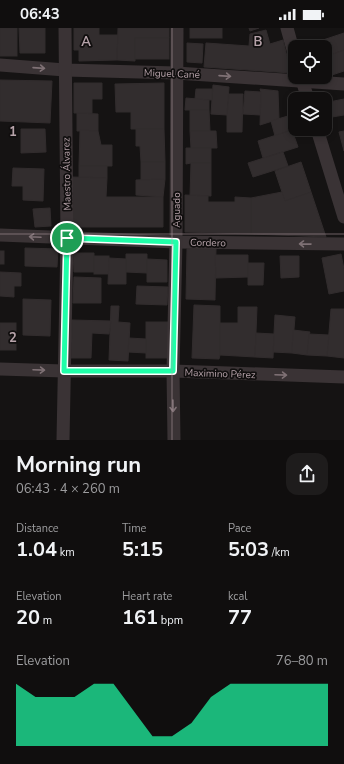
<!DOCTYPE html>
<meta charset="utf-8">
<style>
body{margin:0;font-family:"Nunito Sans",sans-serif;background:#1e1c1c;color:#f1f3f6;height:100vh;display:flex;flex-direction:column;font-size:15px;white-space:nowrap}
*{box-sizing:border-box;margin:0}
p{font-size:13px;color:#9c9c9e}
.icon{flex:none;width:22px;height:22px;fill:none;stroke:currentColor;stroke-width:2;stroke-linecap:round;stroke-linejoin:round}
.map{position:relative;height:412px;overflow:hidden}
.drawer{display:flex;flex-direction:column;background:#100e0e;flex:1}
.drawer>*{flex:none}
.buttons{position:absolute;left:288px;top:12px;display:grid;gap:8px}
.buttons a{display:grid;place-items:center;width:44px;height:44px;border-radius:8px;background:#100e0e;box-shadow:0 2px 6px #0003,0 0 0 1px #302e2e;font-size:20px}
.pin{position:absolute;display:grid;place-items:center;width:34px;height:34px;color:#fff;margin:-17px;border:2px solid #fff;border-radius:50%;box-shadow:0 1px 4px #0007}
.round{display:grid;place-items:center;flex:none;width:42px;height:42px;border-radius:12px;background:#1e1c1c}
.summary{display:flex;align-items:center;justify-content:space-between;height:68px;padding:0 16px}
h1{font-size:22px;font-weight:700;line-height:30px}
.stats{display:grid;grid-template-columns:repeat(3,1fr);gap:6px;height:68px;padding:4px 16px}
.stats div{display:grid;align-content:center}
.stats b{font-size:20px;font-weight:700}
.stats small{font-size:11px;font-weight:400}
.stats p{font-size:11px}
.chart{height:112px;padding:8px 16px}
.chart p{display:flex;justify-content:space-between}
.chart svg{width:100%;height:72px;margin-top:4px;fill:#20ffa9;opacity:.7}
.status{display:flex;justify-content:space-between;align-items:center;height:28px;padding:0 20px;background:#100e0e;direction:ltr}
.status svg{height:11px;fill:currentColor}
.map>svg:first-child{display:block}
.building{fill:#322d2e;stroke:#312c2d}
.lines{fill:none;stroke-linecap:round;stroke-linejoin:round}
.street{stroke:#3a3335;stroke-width:13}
.oneway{stroke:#7f7175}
.route-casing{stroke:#fff;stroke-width:8}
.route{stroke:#20ffa9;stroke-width:5}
.grid{fill:none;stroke:#b7a3aa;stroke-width:1;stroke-opacity:0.55}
.labels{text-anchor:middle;stroke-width:3.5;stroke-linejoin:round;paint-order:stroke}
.street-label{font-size:10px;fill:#b7a3aa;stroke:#100e0e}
.grid-label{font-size:13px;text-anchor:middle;font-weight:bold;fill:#b7a3aa;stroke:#100e0e;stroke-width:3.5;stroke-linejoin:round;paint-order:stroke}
</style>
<div class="status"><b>06:43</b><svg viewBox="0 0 49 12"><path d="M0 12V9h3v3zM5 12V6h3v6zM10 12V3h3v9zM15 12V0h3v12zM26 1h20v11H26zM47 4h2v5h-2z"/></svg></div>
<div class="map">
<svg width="344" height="412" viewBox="0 0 344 412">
<rect width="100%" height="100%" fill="#151313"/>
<g class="building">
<rect x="0" y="0" width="17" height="28"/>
<polygon points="19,0 45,0 45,25 20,25"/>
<polygon points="74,0 99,0 99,7 118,7 117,32 79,33 79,22 74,22"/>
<polygon points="118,0 169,0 169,10 135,10 135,33 117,32"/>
<rect x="190" y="0" width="32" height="10"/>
<polygon points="249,0 259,0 250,3"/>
<polygon points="266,2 270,16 283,12 291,45 204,39 206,15 249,18 250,6"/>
<polygon points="344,5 344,22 325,29 325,19 316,19 314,15"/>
<rect x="135" y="10" width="34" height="21"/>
<polygon points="187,15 203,16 202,35 187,34"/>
<polygon points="344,22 344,43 329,48 325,35 325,29"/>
<polygon points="0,52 52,53 50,95 0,93"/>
<polygon points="74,55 102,55 102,71 92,71 92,85 74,85"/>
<polygon points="164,55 164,101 131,101 131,84 116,84 115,56"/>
<polygon points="213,57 229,59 227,87 211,86"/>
<polygon points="196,61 212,61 212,72 195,71"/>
<polygon points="260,61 278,63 279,91 260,97 261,64"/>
<polygon points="245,63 261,64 260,87 243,86"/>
<polygon points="229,66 243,66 242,104 227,104 227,87"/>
<polygon points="186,70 209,72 209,82 185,82"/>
<polygon points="344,71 344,87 332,89 329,74"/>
<polygon points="190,82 209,82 210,103 190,103"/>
<polygon points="77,85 98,86 98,103 77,103"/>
<polygon points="288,88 292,102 275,108 271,93"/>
<polygon points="21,101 45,101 46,124 21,125"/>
<polygon points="136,101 164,101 165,134 141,134 140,118 136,118"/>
<polygon points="80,102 98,103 101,117 112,117 112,138 79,138"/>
<polygon points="292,102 298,119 263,130 258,113"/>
<polygon points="190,103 216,103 217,120 191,120"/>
<polygon points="344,103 344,123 339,104"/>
<polygon points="186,120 211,120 211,135 191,135 186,136"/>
<polygon points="283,124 288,138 253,149 248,135"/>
<polygon points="141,134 165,134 165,151 141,152"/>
<polygon points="301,134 311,164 285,173 275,143"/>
<polygon points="191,135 211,135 211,168 190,167"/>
<polygon points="79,138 107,138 107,150 79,149"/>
<polygon points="13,140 44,141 43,173 23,172 23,158 12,158"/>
<polygon points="72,149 107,150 106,169 163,169 163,199 77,199 73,194"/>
<polygon points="165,151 163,169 136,167 136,152"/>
<polygon points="282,164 285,173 311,164 326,209 251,206 251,170"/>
<polygon points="185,167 208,168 208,174 235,174 235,169 251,170 251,206 185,204"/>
<polygon points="50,180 51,198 35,199 33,181"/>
<polygon points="25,220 58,221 57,239 25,238"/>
<polygon points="187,221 216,221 215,272 186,271"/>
<rect x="0" y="223" width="4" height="13"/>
<polygon points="73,225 94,225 94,244 74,244"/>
<polygon points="126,226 147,226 147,245 126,244"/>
<polygon points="341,226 344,241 344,263 329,266 322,230"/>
<polygon points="215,227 248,227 248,249 216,250"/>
<rect x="94" y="228" width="15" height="18"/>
<polygon points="280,228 299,228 299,249 281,250"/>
<polygon points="109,230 126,231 126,256 108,256"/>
<polygon points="147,231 167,232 167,254 147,254"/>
<polygon points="248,235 264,235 263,257 248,257"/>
<polygon points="0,244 21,245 21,258 14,258 14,269 0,268"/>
<polygon points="74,249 101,250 101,275 73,275"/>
<polygon points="137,258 168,259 167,277 136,276"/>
<polygon points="23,271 51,272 50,308 23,307"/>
<polygon points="194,277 220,278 220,327 219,331 192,330"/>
<polygon points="111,278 119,278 118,294 130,295 128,333 109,332"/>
<polygon points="238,279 257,279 255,329 220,327 220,295 238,295"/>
<polygon points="331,281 344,281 344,330 327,328"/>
<polygon points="275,287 295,289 292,325 273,324"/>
<polygon points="72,292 111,293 109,306 92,305 91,330 71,330"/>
<rect x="146" y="294" width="24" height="36"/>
<rect x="0" y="295" width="16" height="27"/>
<polygon points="293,302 310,304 309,306 307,327 292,325"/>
<polygon points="256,305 274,306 273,330 255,329"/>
<polygon points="309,306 329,307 327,328 307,327"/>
<polygon points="129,310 146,311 146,325 128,324"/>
</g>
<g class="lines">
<g class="street">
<polyline points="287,0 295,29"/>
<polyline points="0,37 65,42 176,45 344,56"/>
<polyline points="301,49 308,71"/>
<polyline points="317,101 344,189"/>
<polyline points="0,207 176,214 344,216"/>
<polyline points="0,341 64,343 173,343 344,349"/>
<polyline points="63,412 67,210 65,0"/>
<polyline points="174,412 173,343 176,214 177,0"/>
</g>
</g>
<defs><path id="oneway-shaft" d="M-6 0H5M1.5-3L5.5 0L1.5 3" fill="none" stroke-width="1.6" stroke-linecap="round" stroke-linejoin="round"/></defs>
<g class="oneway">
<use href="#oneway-shaft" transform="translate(39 40) rotate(4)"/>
<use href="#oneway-shaft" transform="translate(225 48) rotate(4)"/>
<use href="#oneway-shaft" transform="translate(35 209) rotate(-177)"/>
<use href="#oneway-shaft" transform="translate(305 216) rotate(-179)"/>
<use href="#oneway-shaft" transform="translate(39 342) rotate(2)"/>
<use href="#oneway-shaft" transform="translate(281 347) rotate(2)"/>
<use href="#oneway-shaft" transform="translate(173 378) rotate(89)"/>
</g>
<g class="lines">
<g class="route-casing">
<polygon id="route" points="67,210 176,214 173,343 64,343"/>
</g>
<use href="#route" class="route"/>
</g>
<path class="grid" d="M172,0V412M0,206H344"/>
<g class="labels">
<g class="street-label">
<text transform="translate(172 45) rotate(2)" y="4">Miguel Cané</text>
<text transform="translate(66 146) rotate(-91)" y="4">Maestro Álvarez</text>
<text transform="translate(176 182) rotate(-90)" y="4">Aguado</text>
<text transform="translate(208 214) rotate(1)" y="4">Cordero</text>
<text transform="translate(220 345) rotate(2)" y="4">Maximino Pérez</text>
</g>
</g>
<g class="grid-label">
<text x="86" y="18">A</text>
<text x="258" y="18">B</text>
<text x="13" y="108">1</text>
<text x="13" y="314">2</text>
</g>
</svg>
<div class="buttons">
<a><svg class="icon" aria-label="locate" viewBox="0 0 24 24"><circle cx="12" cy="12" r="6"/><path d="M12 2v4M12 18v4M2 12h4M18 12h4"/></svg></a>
<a><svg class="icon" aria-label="layers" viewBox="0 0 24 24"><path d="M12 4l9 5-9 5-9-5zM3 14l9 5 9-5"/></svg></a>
</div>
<div class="pin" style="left:67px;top:210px;background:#1e9e55"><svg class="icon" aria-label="arrive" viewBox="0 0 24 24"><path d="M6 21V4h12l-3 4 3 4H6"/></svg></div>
</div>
<section class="drawer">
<div class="summary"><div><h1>Morning run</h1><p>06:43 · 4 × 260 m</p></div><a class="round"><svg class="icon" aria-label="share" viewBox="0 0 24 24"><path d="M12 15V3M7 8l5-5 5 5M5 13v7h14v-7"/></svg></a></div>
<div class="stats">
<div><p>Distance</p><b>1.04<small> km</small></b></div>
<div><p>Time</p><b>5:15</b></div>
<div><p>Pace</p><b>5:03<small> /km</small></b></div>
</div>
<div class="stats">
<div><p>Elevation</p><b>20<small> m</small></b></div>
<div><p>Heart rate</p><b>161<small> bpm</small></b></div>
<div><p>kcal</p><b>77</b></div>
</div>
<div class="chart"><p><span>Elevation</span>76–80 m</p>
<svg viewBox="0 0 160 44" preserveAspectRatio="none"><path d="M0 44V6L10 14L20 14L30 14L40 6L50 6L60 22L70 38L80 38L90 30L100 14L110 6L120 6L130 6L140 6L150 6L160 6V44z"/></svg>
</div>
</section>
